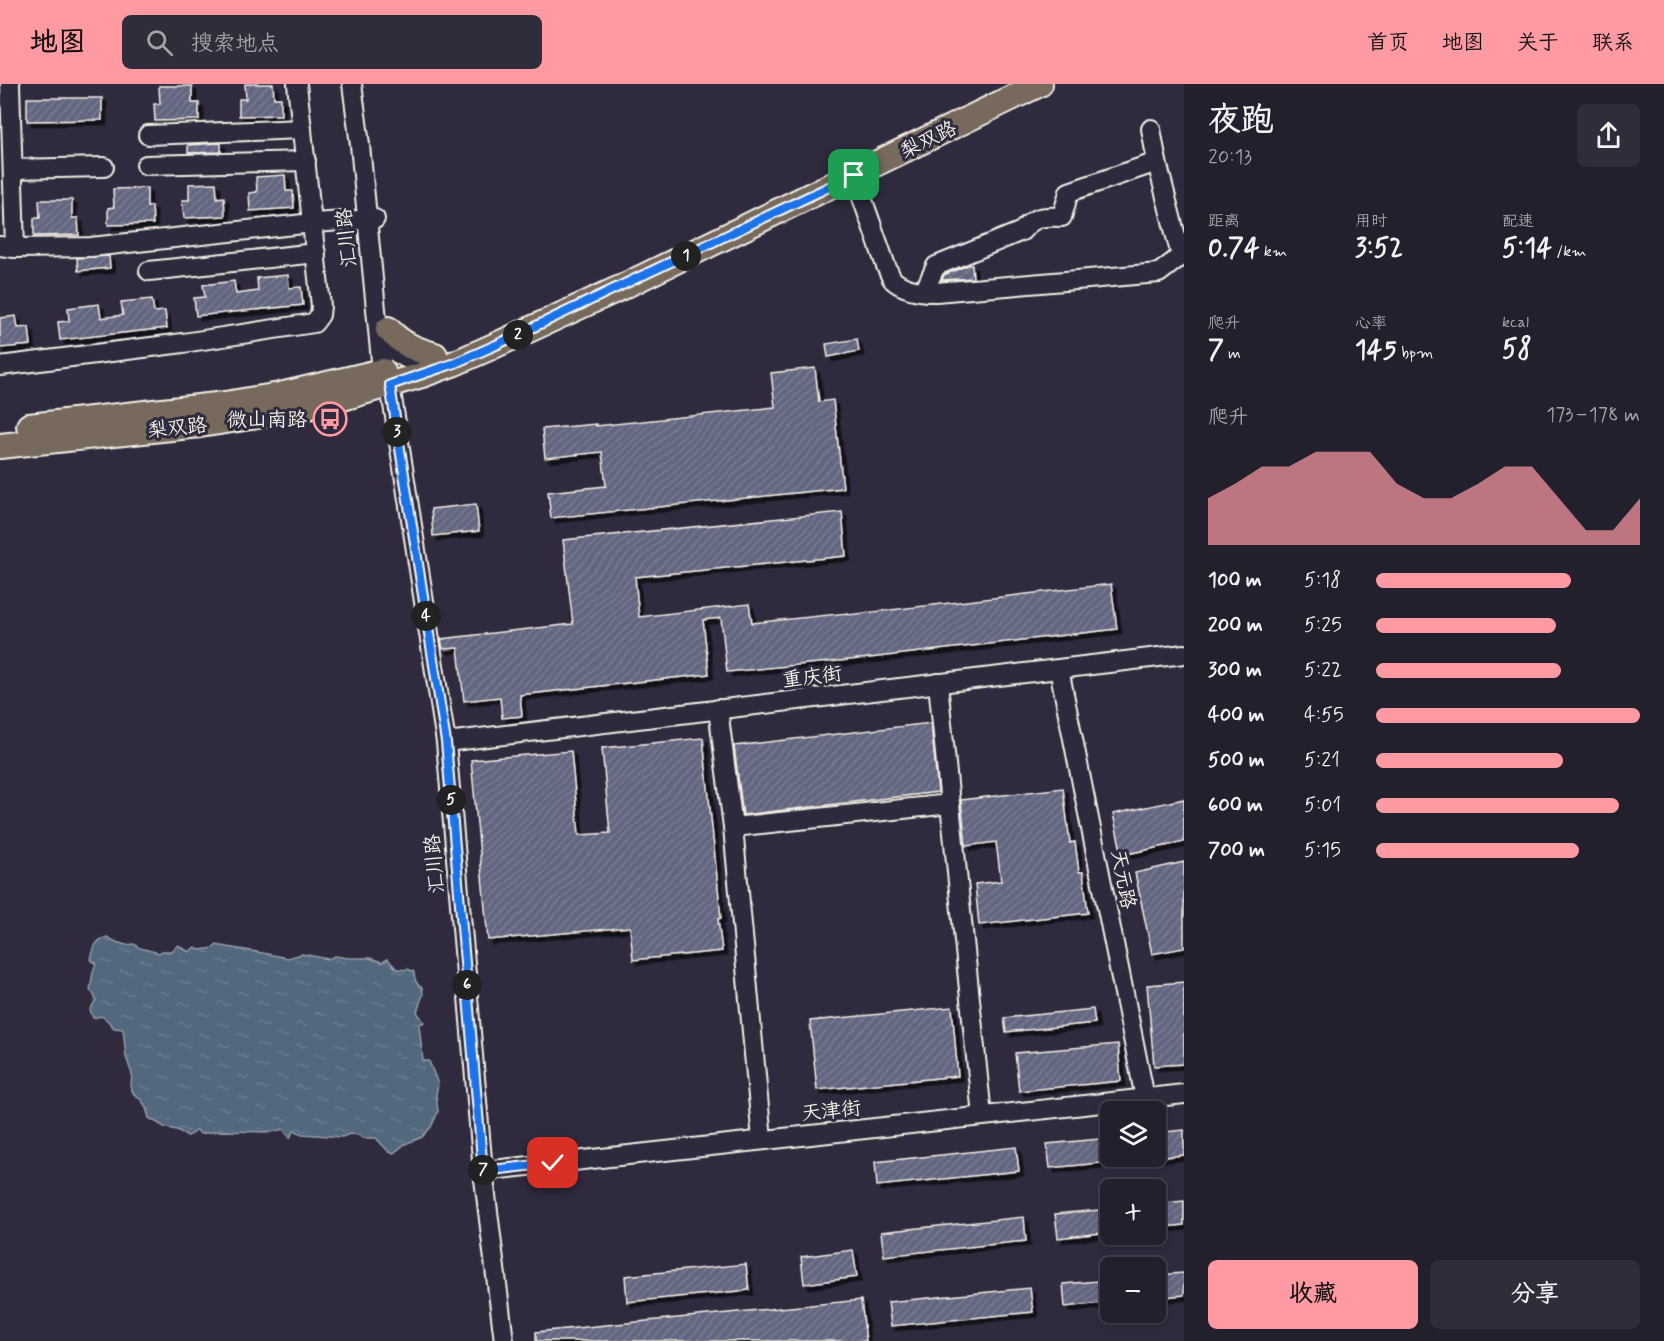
<!DOCTYPE html>
<html lang="zh">
<meta charset="utf-8">
<style>
body{margin:0;font-family:Mynerve,"LXGW WenKai TC",sans-serif;background:#2f2d3a;color:#f1f3f6;height:100vh;display:flex;flex-direction:column;font-size:22px;white-space:nowrap}
*{box-sizing:border-box;margin:0}
p{font-size:20px;color:#a3a3aa}
.icon{flex:none;width:33px;height:33px;fill:none;stroke:currentColor;stroke-width:2;stroke-linecap:round;stroke-linejoin:round}
.map{position:relative;flex:1;overflow:hidden}
.drawer{display:flex;flex-direction:column;background:#23202e;width:480px}
.drawer>*{flex:none}
.buttons{position:absolute;left:1100px;top:1017px;display:grid;gap:12px}
.buttons a{display:grid;place-items:center;width:66px;height:66px;border-radius:9px;background:#23202e;box-shadow:0 3px 9px #0003,0 0 0 2px #403e4a;font-size:30px}
.pin{position:absolute;display:grid;place-items:center;width:51px;height:51px;color:#fff;margin:-26px;border-radius:12px;box-shadow:0 3px 9px #0006}
.km{position:absolute;width:30px;height:30px;margin:-15px;border-radius:50%;background:#222;color:#fff;font-size:16px;line-height:30px;text-align:center}
.round{display:grid;place-items:center;flex:none;width:63px;height:63px;border-radius:9px;background:#2f2d3a}
.headline{display:flex;align-items:center;justify-content:space-between;height:102px;padding:0 24px}
h1{font-size:33px;font-weight:800;line-height:45px}
.figures{display:grid;grid-template-columns:repeat(3,1fr);gap:9px;height:102px;padding:6px 24px}
.figures div{display:grid;align-content:center}
.figures b{font-size:26px;font-weight:800}
.figures small{font-size:16px;font-weight:400}
.figures p{font-size:16px}
.chart{height:168px;padding:12px 24px}
.chart p{display:flex;justify-content:space-between}
.chart svg{width:100%;height:108px;margin-top:6px;fill:#ff9aa2;opacity:.7}
.button{display:flex;gap:12px;margin-top:auto;padding:12px 24px}
.button a{flex:1;height:69px;border-radius:9px;background:#ff9aa2;color:#111;font-size:24px;font-weight:800;line-height:69px;text-align:center}
.button a+a{background:#2f2d3a;color:#f1f3f6}
ul{padding:0 24px;list-style:none;font-size:20px}
li{display:grid;grid-template-columns:96px 72px 1fr;align-items:center;height:45px}
li i{height:15px;border-radius:8px;background:#ff9aa2}
header{display:flex;align-items:center;gap:36px;box-sizing:border-box;height:84px;padding:0 30px;background:#ff9aa2;color:#111}
header strong{font-size:28px}
nav{display:flex;gap:33px;margin-inline-start:auto;font-size:21px}
.search{width:420px;height:54px;background:#2f2d3a;display:flex;align-items:center;gap:15px;box-sizing:border-box;padding:0 21px;border-radius:9px;color:#a3a3aa;font-size:22px}
main{display:flex;flex:1;min-height:0}
.map>svg:first-child{display:block}
.water{fill:url(#water-ripples);stroke:#939ea8;stroke-width:1.5}
.building{fill:url(#building-hatch);stroke:#f4f1e8;stroke-width:1.5;filter:url(#shadow)}
.lines{fill:none;stroke-linecap:round;stroke-linejoin:round}
.minor-casing{stroke:#f4f1e8;stroke-width:22}
.major-casing{stroke:#f4f1e8;stroke-width:28}
.minor{stroke:#2f2a3d;stroke-width:18}
.major{stroke:#77695c;stroke-width:24}
.route-casing{stroke:#fff;stroke-width:12}
.route{stroke:#1a73e8;stroke-width:8}
.labels{text-anchor:middle;stroke-width:6;stroke-linejoin:round;paint-order:stroke}
.street-label{font-size:20px;fill:#f4f1e8;stroke:#2f2a3d}
.poi-label{font-size:20px;fill:#f4f1e8;stroke:#2f2a3d;text-anchor:end}
</style>
<header>
<strong>地图</strong>
<div class="search"><svg class="icon" aria-label="search" viewBox="0 0 24 24"><circle cx="10" cy="10" r="6"/><path d="M15 15l6 6"/></svg>搜索地点</div>
<nav><a>首页</a><a>地图</a><a>关于</a><a>联系</a></nav>
</header>
<main>
<div class="map">
<svg width="1184" height="1257" viewBox="0 0 1184 1257">
<defs>
<pattern id="water-ripples" width="26" height="14" patternUnits="userSpaceOnUse" patternTransform="scale(1.5)"><rect width="26" height="14" fill="#52677d"/><path d="M2 4q2-2 4 0t4 0M15 11q2-2 4 0t4 0" fill="none" stroke="#6c7d8f"/></pattern>
<pattern id="building-hatch" width="6" height="6" patternUnits="userSpaceOnUse" patternTransform="scale(1.5)"><rect width="6" height="6" fill="#636680"/><path d="M-1 1l2-2M0 6l6-6M5 7l2-2" fill="none" stroke="#7a7c92"/></pattern>
<filter id="shadow"><feDropShadow dx="4.5" dy="4.5" stdDeviation="0" flood-color="#0009"/></filter>
</defs>
<rect width="100%" height="100%" fill="#2f2a3d"/>
<filter id="ink" filterUnits="userSpaceOnUse"><feTurbulence type="fractalNoise" baseFrequency=".0167" numOctaves="2"/><feDisplacementMap in="SourceGraphic" scale="12" xChannelSelector="R" yChannelSelector="G"/><feConvolveMatrix kernelMatrix="1 2 1 2 8 2 1 2 1" color-interpolation-filters="sRGB"/></filter>
<g filter="url(#ink)">
<path class="water" d="M107,853L116,858L126,861L134,860L140,864L159,869L162,867H172L178,861L189,868L195,863L200,866L214,864L216,861L268,870L287,874L302,870L328,875L335,872L348,874H370L382,878L388,875C395,884 397,887 408,885L414,888C414,895 417,901 422,904L423,910L417,928L424,938L419,941L423,977H429L438,1000L436,1011L438,1028L431,1043L422,1053L405,1060L394,1069L389,1068L376,1054H363L359,1051L350,1050L342,1053L302,1050L294,1046L290,1054L283,1045L272,1048L218,1047L200,1050L197,1046L188,1052L177,1046L166,1044L149,1034C147,1023 143,1015 133,1009L131,1003L132,990L126,973L123,945L114,944L107,936L101,932L93,934L90,926L96,916L93,909L90,906L93,888L96,879L91,876C94,864 94,857 107,853Z"/>
<g class="building">
<polygon points="245,0 273,0 274,14 281,14 281,31 239,32 239,15 246,15"/>
<polygon points="159,2 192,2 192,19 199,19 199,36 155,37 154,20 160,20"/>
<polygon points="27,14 102,14 102,36 27,37"/>
<polygon points="221,59 221,68 188,69 188,61"/>
<polygon points="285,91 286,107 293,107 294,124 250,127 249,109 257,108 256,93"/>
<polygon points="216,99 217,114 224,113 225,132 184,134 182,116 189,116 189,100"/>
<polygon points="147,104 147,123 152,122 153,140 108,141 108,124 114,123 113,105"/>
<polygon points="39,116 72,116 72,134 78,134 79,151 34,152 34,134 40,134"/>
<polygon points="109,172 110,184 78,187 77,174"/>
<polygon points="968,181 972,181 973,194 942,196 944,191"/>
<polygon points="288,191 289,204 301,203 303,221 196,232 194,214 205,213 203,201 234,197 236,210 258,207 257,194"/>
<polygon points="152,215 154,228 165,227 167,244 60,256 58,238 69,237 68,224 99,220 101,234 123,231 121,218"/>
<polygon points="16,232 18,244 29,243 31,261 0,264 0,234"/>
<polygon points="857,255 859,267 828,273 826,260"/>
<polygon points="815,284 819,318 833,316 843,404 551,434 548,408 606,402 602,368 545,374 542,345 596,340 596,342 775,323 771,289"/>
<polygon points="476,420 479,447 433,452 431,425"/>
<polygon points="842,428 846,472 635,493 639,533 749,520 752,539 848,529 848,531 1111,500 1117,545 869,574 727,588 721,534 703,536 709,590 520,611 522,632 502,634 500,613 464,617 458,564 443,565 441,555 573,540 563,456"/>
<polygon points="931,639 938,708 743,731 734,662"/>
<polygon points="703,654 721,834 718,835 722,867 633,876 630,843 488,856 471,676 571,667 579,751 610,749 602,664"/>
<polygon points="1063,704 1070,759 1075,758 1079,788 1083,788 1088,829 979,841 975,800 1001,797 996,758 966,762 961,716"/>
<polygon points="1184,715 1184,758 1122,771 1113,730"/>
<polygon points="1184,778 1184,864 1152,870 1135,789"/>
<polygon points="1184,898 1184,980 1154,982 1147,901"/>
<polygon points="952,923 958,992 817,1006 810,937"/>
<polygon points="1093,925 1095,939 1006,948 1004,934"/>
<polygon points="1118,960 1121,997 1019,1007 1015,969"/>
<polygon points="1184,1046 1184,1071 1155,1074 1155,1049"/>
<polygon points="1110,1054 1110,1078 1050,1084 1047,1060"/>
<polygon points="1016,1063 1019,1087 877,1102 875,1078"/>
<polygon points="1184,1117 1184,1141 1155,1144 1155,1120"/>
<polygon points="1110,1125 1110,1148 1058,1154 1055,1130"/>
<polygon points="1024,1133 1026,1157 884,1172 881,1148"/>
<polygon points="853,1166 857,1193 804,1200 801,1173"/>
<polygon points="746,1180 749,1206 627,1218 625,1192"/>
<polygon points="1184,1189 1184,1211 1155,1214 1155,1191"/>
<polygon points="1110,1196 1110,1218 1065,1223 1063,1200"/>
<polygon points="1030,1204 1033,1228 891,1242 888,1218"/>
<polygon points="861,1216 866,1257 536,1257 536,1248"/>
</g>
<g class="lines">
<g class="minor-casing">
<g id="minor">
<polyline points="10,0 15,164"/>
<polyline points="352,0 360,61 382,287 390,301 446,658 483,1087 504,1257"/>
<polyline points="1151,45 1157,78 1181,172"/>
<polyline points="148,51 302,45"/>
<polyline points="146,81 306,77"/>
<polyline points="13,85 104,83"/>
<path d="M854,91L886,182C888,186 890,192 893,196C904,206 923,208 936,208L1159,189L1181,172L1184,171"/>
<polyline points="0,162 15,164 91,163 313,139 375,135"/>
<polyline points="149,187 316,169"/>
<path d="M927,208L928,199L936,182L1022,147C1034,132 1043,132 1062,133L1069,108L1157,78"/>
<path d="M379,249C391,272 417,282 441,283"/>
<polyline points="0,282 183,259 314,239 320,231 321,222 297,0"/>
<polyline points="1059,585 1145,1014"/>
<polyline points="718,625 733,743 762,1056"/>
<polyline points="446,658 1184,570"/>
<polyline points="950,720 982,1032"/>
<polyline points="733,743 950,720 938,599"/>
<polyline points="483,1087 1184,1010"/>
</g>
</g>
<g class="major-casing">
<g id="major">
<path d="M388,245C401,260 416,266 435,271"/>
<polyline points="29,342 225,320 280,311 383,287"/>
<polyline points="0,362 200,341 282,328 322,320 422,291 455,279 496,261 620,204 1040,0"/>
</g>
</g>
<use href="#minor" class="minor"/>
<use href="#major" class="major"/>
</g>
</g>
<g class="lines" filter="url(#ink)">
<g class="route-casing">
<polyline id="route" points="553,1079 483,1087 446,658 390,301 455,279 496,261 854,91"/>
</g>
<use href="#route" class="route"/>
</g>
<defs>
<g id="bus-ring" transform="scale(1.725)"><circle r="9.5" fill="#2f2a3d" stroke="#ff9aa2" stroke-width="1.5"/><path d="M-5-6H5V4H4V6H2V4H-2V6H-4V4H-5ZM-3.5-4V0h7V-4ZM-3.5 1.2v1.5H-2V1.2ZM2 1.2v1.5H3.5V1.2Z" fill="#ff9aa2"/></g>
</defs>
<g fill-rule="evenodd">
<use href="#bus-ring" x="330" y="335"/>
</g>
<g class="labels">
<g class="street-label">
<text transform="translate(928 55) rotate(-26)" y="7">梨双路</text>
<text transform="translate(346 154) rotate(-96)" y="7">汇川路</text>
<text transform="translate(177 343) rotate(-6)" y="7">梨双路</text>
<text transform="translate(812 592) rotate(-7)" y="7">重庆街</text>
<text transform="translate(434 780) rotate(-95)" y="7">汇川路</text>
<text transform="translate(1124 795) rotate(79)" y="7">天元路</text>
<text transform="translate(831 1026) rotate(-6)" y="7">天津街</text>
</g>
<g class="poi-label">
<text x="307" y="342">微山南路</text>
</g>
</g>
</svg>
<div class="buttons">
<a><svg class="icon" aria-label="layers" viewBox="0 0 24 24"><path d="M12 4l9 5-9 5-9-5zM3 14l9 5 9-5"/></svg></a>
<a>+</a>
<a>−</a>
</div>
<div class="pin" style="left:854px;top:91px;background:#1e9e55"><svg class="icon" aria-label="arrive" viewBox="0 0 24 24"><path d="M6 21V4h12l-3 4 3 4H6"/></svg></div>
<div class="pin" style="left:553px;top:1079px;background:#d93025"><svg class="icon" aria-label="check" viewBox="0 0 24 24"><path d="M5 12l5 5 9-10"/></svg></div>
<b class="km" style="left:686px;top:172px">1</b>
<b class="km" style="left:518px;top:251px">2</b>
<b class="km" style="left:397px;top:348px">3</b>
<b class="km" style="left:426px;top:532px">4</b>
<b class="km" style="left:451px;top:716px">5</b>
<b class="km" style="left:467px;top:901px">6</b>
<b class="km" style="left:483px;top:1086px">7</b>
</div>
<section class="drawer">
<div class="headline"><div><h1>夜跑</h1><p>20:13</p></div><a class="round"><svg class="icon" aria-label="share" viewBox="0 0 24 24"><path d="M12 15V3M7 8l5-5 5 5M5 13v7h14v-7"/></svg></a></div>
<div class="figures">
<div><p>距离</p><b>0.74<small> km</small></b></div>
<div><p>用时</p><b>3:52</b></div>
<div><p>配速</p><b>5:14<small> /km</small></b></div>
</div>
<div class="figures">
<div><p>爬升</p><b>7<small> m</small></b></div>
<div><p>心率</p><b>145<small> bpm</small></b></div>
<div><p>kcal</p><b>58</b></div>
</div>
<div class="chart"><p><span>爬升</span>173–178 m</p>
<svg viewBox="0 0 160 44" preserveAspectRatio="none"><path d="M0 44V25L10 19L20 12L30 12L40 6L50 6L60 6L70 19L80 25L90 25L100 19L110 12L120 12L130 25L140 38L150 38L160 25V44z"/></svg>
</div>
<ul>
<li><b>100 m</b>5:18<i style="width:74%"></i></li>
<li><b>200 m</b>5:25<i style="width:68%"></i></li>
<li><b>300 m</b>5:22<i style="width:70%"></i></li>
<li><b>400 m</b>4:55<i style="width:100%"></i></li>
<li><b>500 m</b>5:21<i style="width:71%"></i></li>
<li><b>600 m</b>5:01<i style="width:92%"></i></li>
<li><b>700 m</b>5:15<i style="width:77%"></i></li>
</ul>
<div class="button"><a>收藏</a><a>分享</a></div>
</section>
</main>
